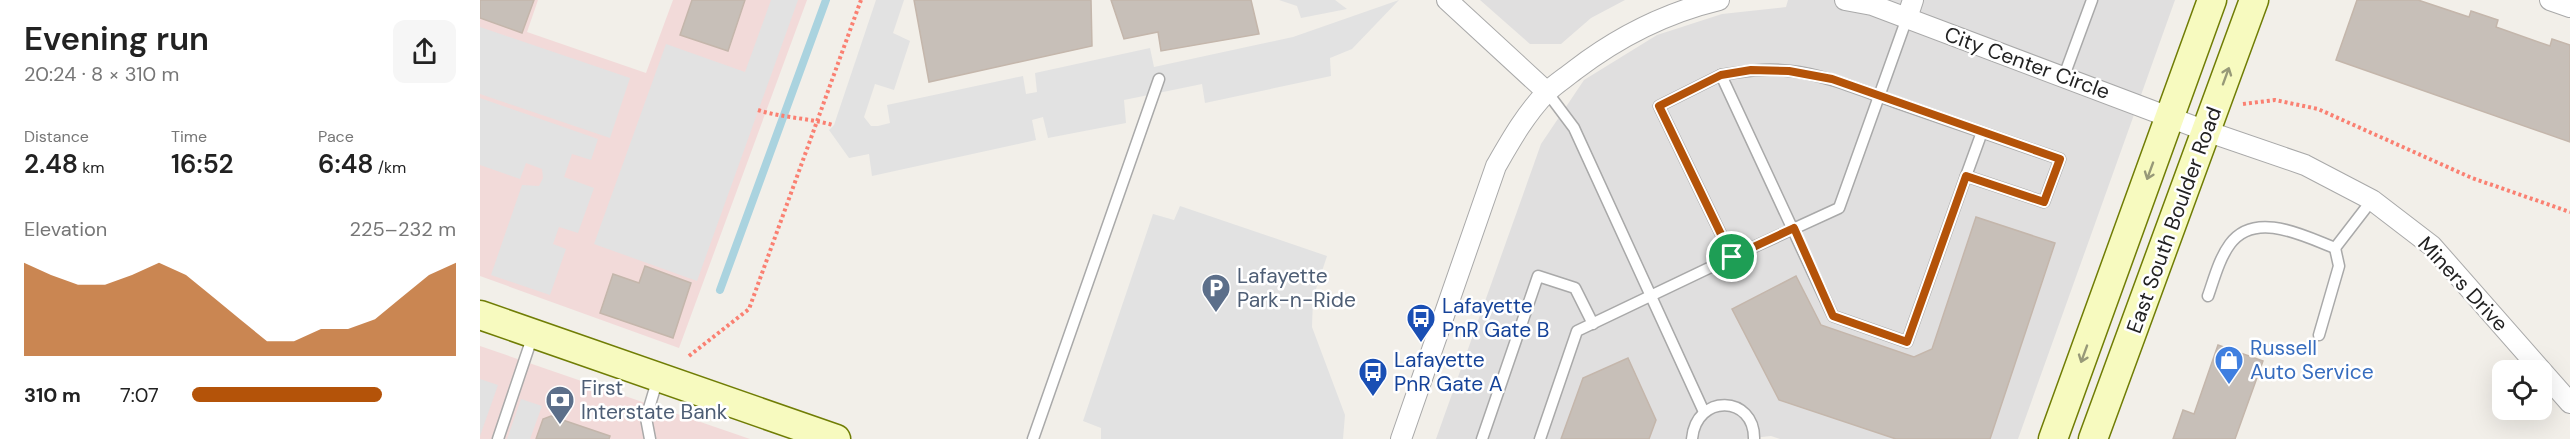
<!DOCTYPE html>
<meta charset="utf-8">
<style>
body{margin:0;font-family:"DM Sans",sans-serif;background:#f6f6f6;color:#222;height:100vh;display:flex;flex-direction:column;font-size:22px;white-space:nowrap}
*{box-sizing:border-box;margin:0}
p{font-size:20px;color:#767676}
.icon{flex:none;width:33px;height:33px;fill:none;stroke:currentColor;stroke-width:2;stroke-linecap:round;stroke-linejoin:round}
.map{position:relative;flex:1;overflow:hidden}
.details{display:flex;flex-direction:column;background:#fff;width:480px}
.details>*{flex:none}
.fabs{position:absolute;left:2012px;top:360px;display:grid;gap:12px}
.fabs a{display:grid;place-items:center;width:60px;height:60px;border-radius:12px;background:#fff;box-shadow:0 6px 24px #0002;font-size:30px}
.pin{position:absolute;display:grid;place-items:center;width:51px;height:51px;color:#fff;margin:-26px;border:3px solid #fff;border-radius:50%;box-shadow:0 2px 6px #0007}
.round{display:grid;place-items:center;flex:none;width:63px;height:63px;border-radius:12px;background:#f6f6f6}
.summary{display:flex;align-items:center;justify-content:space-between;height:102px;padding:0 24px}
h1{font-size:33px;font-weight:600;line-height:45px}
.figures{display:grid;grid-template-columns:repeat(3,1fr);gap:9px;height:102px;padding:6px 24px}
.figures div{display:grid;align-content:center}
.figures b{font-size:26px;font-weight:600}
.figures small{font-size:16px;font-weight:400}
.figures p{font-size:16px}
.chart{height:168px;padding:12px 24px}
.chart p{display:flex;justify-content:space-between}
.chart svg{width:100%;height:108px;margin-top:6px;fill:#b45309;opacity:.7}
ul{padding:0 24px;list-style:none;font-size:20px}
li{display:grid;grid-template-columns:96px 72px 1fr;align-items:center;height:45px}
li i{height:15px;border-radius:8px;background:#b45309}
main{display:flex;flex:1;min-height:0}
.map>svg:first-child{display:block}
.residential{fill:#e0dfdf}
.commercial{fill:#f2dad9}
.parking{fill:#e2e2e2}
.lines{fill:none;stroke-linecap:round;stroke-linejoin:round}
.stream{stroke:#aad3df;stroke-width:8}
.building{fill:#c7bfb8;stroke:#c4b6ab;stroke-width:1.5}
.lane-casing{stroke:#a9a9a9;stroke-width:13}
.street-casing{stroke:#a9a9a9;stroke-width:22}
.secondary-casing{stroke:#707d05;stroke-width:31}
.path{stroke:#fa8072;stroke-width:4;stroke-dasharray:3 3;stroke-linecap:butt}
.lane{stroke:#fff;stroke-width:10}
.street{stroke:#fff;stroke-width:20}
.secondary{stroke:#f7fabf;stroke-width:28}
.oneway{stroke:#979978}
.route-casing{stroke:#fff;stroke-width:12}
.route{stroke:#b45309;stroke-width:8}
.labels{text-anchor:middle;stroke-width:5;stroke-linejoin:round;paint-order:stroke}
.street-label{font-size:21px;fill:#222;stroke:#fff}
.service-label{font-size:21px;fill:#4e5e75;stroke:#fff;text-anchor:start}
.transit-label{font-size:21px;fill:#164399;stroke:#fff;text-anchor:start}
.shop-label{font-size:21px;fill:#366cbe;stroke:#fff;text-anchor:start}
</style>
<main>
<section class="details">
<div class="summary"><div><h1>Evening run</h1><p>20:24 · 8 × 310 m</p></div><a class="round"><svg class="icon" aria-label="share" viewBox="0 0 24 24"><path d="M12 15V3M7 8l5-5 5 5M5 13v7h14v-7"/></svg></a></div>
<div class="figures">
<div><p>Distance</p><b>2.48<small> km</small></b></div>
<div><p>Time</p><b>16:52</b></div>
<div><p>Pace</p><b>6:48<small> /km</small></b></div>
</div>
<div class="chart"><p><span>Elevation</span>225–232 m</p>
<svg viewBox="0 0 160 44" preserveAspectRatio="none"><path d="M0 44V6L10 11L20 15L30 15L40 11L50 6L60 11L70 20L80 29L90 38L100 38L110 33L120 33L130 29L140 20L150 11L160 6V44z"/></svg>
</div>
<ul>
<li><b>310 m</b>7:07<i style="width:72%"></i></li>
</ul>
</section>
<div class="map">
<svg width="2090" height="439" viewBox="0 0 2090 439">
<rect width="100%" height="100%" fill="#f2efe9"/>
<g class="residential">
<polygon points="1000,0 1145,0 1111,18 1081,44 1050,44"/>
<polygon points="1308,0 1695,0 1538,439 1300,439 1291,436 1263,439 956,439 1061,144 1104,80 1177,35 1242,14 1306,7"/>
</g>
<g class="commercial">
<polygon points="0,0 58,0 47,32 166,73 193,0 327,0 199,348 0,276"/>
<polygon points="0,346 270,439 0,439"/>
</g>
<g class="parking">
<polygon points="291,0 318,0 217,281 114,244 186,44 265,72"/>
<polygon points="396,0 424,0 413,33 430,41 414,90 395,84 384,117 391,126 398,126 410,123 407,105 543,76 546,94 557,92 555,73 670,48 674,67 813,37 919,0 872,49 850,58 851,76 725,103 722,84 644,100 646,123 568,138 563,117 552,120 556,140 392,176 389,154 369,158 349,130 354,125"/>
<polygon points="799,0 855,0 867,9 821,18 817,6"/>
<polygon points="0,27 150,78 130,138 0,94"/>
<polygon points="0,98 118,139 111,160 92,154 84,177 114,188 98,233 79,227 73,244 86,249 70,295 11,275 42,185 59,186 63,178 62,169 46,163 40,179 0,165"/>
<polygon points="700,206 847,256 833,298 832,327 865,415 863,439 621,439 621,428 603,421 673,214 694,220"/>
<polygon points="0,379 18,385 0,436"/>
<polygon points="41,399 62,406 50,439 27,439"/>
</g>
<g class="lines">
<polyline class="stream" points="240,290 346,0"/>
</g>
<g class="building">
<polygon points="0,0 54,0 42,33 0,18"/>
<polygon points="212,0 265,0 248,51 200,35"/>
<polygon points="434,0 611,0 612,46 449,82"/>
<polygon points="631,0 771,0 779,34 681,51 678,32 644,39"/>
<polygon points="1877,0 1938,0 1989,17 1991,11 2018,20 2016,27 2070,46 2072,39 2090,45 2090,142 1856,60"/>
<polygon points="1496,217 1575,243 1510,439 1416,439 1299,400 1252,309 1316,276 1341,325 1434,357 1452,349"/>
<polygon points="165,266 211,283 193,338 120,313 133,274 159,283"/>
<polygon points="1738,345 1783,361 1755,439 1693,439 1703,410 1714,414"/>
<polygon points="1148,358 1176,420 1169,439 1081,439 1103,378"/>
<polygon points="71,416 130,436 129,439 56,439 63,419"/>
</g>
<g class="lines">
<g class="lane-casing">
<g id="lane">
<polyline points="1427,18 1359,208 1252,257 1179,106 1241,75 1353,316 1427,342 1486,176"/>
<path d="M1241,75C1264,71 1286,68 1310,71C1346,75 1380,90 1415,102C1470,121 1525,140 1580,159L1564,202L1486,176L1502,132"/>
<polyline points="1584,76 1612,0"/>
<polyline points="1067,92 1094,128 1224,412"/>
<path d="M1728,296C1734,279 1739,259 1750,244C1775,210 1824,236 1855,248L1892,200"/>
<polyline points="1839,335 1859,266 1855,248"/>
<polyline points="18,439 53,335"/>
<polyline points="170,439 166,418 178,378"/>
<polyline points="553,439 679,79"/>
<polyline points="1002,439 1058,276 1095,288 1113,324"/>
<polyline points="1060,439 1097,331 1252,257"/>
<path d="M1212,439C1216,393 1275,395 1274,439"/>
</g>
</g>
<g class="street-casing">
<g id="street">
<polyline points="967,0 1067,92"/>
<polyline points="1365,0 1392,5 1726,131 1825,165 1892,200 1952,246 2090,403"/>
<polyline points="2070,0 2090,7"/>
<polyline points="1427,18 1433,0"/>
<path d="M921,439L1016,166C1031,140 1045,115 1066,93C1074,85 1085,78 1095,70C1138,37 1185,13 1239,0"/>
</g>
</g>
<g class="secondary-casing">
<g id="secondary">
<polyline points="0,315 356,439"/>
<polyline points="1573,439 1732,0"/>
<polyline points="1613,439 1774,0"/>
</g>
</g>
<g class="path">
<polyline points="1763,104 1795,100 1838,109 1992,178 2090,212"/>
<path d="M278,110C303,118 329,118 353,125"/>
<polyline points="209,356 269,309 381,0"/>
</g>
<use href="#lane" class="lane"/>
<use href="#street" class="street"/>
<use href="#secondary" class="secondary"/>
</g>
<defs><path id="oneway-shaft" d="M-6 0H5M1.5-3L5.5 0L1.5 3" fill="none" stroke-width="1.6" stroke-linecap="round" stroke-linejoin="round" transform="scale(1.5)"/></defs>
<g class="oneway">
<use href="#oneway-shaft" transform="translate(1746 76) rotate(-70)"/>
<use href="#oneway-shaft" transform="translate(1670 171) rotate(110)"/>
<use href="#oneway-shaft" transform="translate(1604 354) rotate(110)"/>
</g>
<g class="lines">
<g class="route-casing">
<polygon id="route" points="1271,70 1309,71 1352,79 1580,159 1564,202 1486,176 1427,342 1353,316 1314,228 1252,257 1179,106 1241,75"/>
</g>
<use href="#route" class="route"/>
</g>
<defs>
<g id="parking-pin" transform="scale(1.5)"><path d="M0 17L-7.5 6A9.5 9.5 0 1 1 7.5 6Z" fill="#5c6f8a" stroke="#fff"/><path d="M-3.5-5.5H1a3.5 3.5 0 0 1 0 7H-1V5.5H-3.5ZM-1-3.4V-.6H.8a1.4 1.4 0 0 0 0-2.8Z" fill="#fff"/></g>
<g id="bus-pin" transform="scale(1.5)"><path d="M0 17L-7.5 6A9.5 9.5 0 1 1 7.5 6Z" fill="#1a4fb4" stroke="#fff"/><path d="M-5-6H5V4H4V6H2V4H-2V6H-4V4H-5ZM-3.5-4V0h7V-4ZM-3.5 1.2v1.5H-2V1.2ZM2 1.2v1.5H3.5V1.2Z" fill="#fff"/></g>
<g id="shop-pin" transform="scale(1.5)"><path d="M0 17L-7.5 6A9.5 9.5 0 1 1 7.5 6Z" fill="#3f7fe0" stroke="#fff"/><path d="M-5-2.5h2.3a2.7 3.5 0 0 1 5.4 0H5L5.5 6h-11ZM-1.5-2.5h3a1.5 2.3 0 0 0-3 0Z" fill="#fff"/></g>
<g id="bank-pin" transform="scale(1.5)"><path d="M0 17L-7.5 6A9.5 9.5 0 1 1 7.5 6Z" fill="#5c6f8a" stroke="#fff"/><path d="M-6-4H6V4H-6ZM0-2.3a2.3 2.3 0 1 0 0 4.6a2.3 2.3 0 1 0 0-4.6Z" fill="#fff"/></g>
</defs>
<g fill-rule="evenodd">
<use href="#parking-pin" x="736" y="288"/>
<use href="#bus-pin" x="941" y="318"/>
<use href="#shop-pin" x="1749" y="360"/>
<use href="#bus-pin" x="893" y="372"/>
<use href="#bank-pin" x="80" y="400"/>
</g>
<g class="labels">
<g class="street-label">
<text transform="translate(1547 63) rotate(20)" y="7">City Center Circle</text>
<text transform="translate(1694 220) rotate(-70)" y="7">East South Boulder Road</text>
<text transform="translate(1983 284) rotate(47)" y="7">Miners Drive</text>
</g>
<g class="service-label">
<text x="757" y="283">Lafayette<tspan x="757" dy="24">Park-n-Ride</tspan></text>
<text x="101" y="395">First<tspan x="101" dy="24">Interstate Bank</tspan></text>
</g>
<g class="transit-label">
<text x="962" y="313">Lafayette<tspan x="962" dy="24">PnR Gate B</tspan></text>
<text x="914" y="367">Lafayette<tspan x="914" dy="24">PnR Gate A</tspan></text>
</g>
<g class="shop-label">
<text x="1770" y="355">Russell<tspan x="1770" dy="24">Auto Service</tspan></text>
</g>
</g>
</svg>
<div class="fabs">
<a><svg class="icon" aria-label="locate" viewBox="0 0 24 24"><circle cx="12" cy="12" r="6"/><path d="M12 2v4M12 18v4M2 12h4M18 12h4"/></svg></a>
</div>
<div class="pin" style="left:1252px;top:257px;background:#1e9e55"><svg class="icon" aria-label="arrive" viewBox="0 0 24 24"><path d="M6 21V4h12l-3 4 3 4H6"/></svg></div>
</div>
</main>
